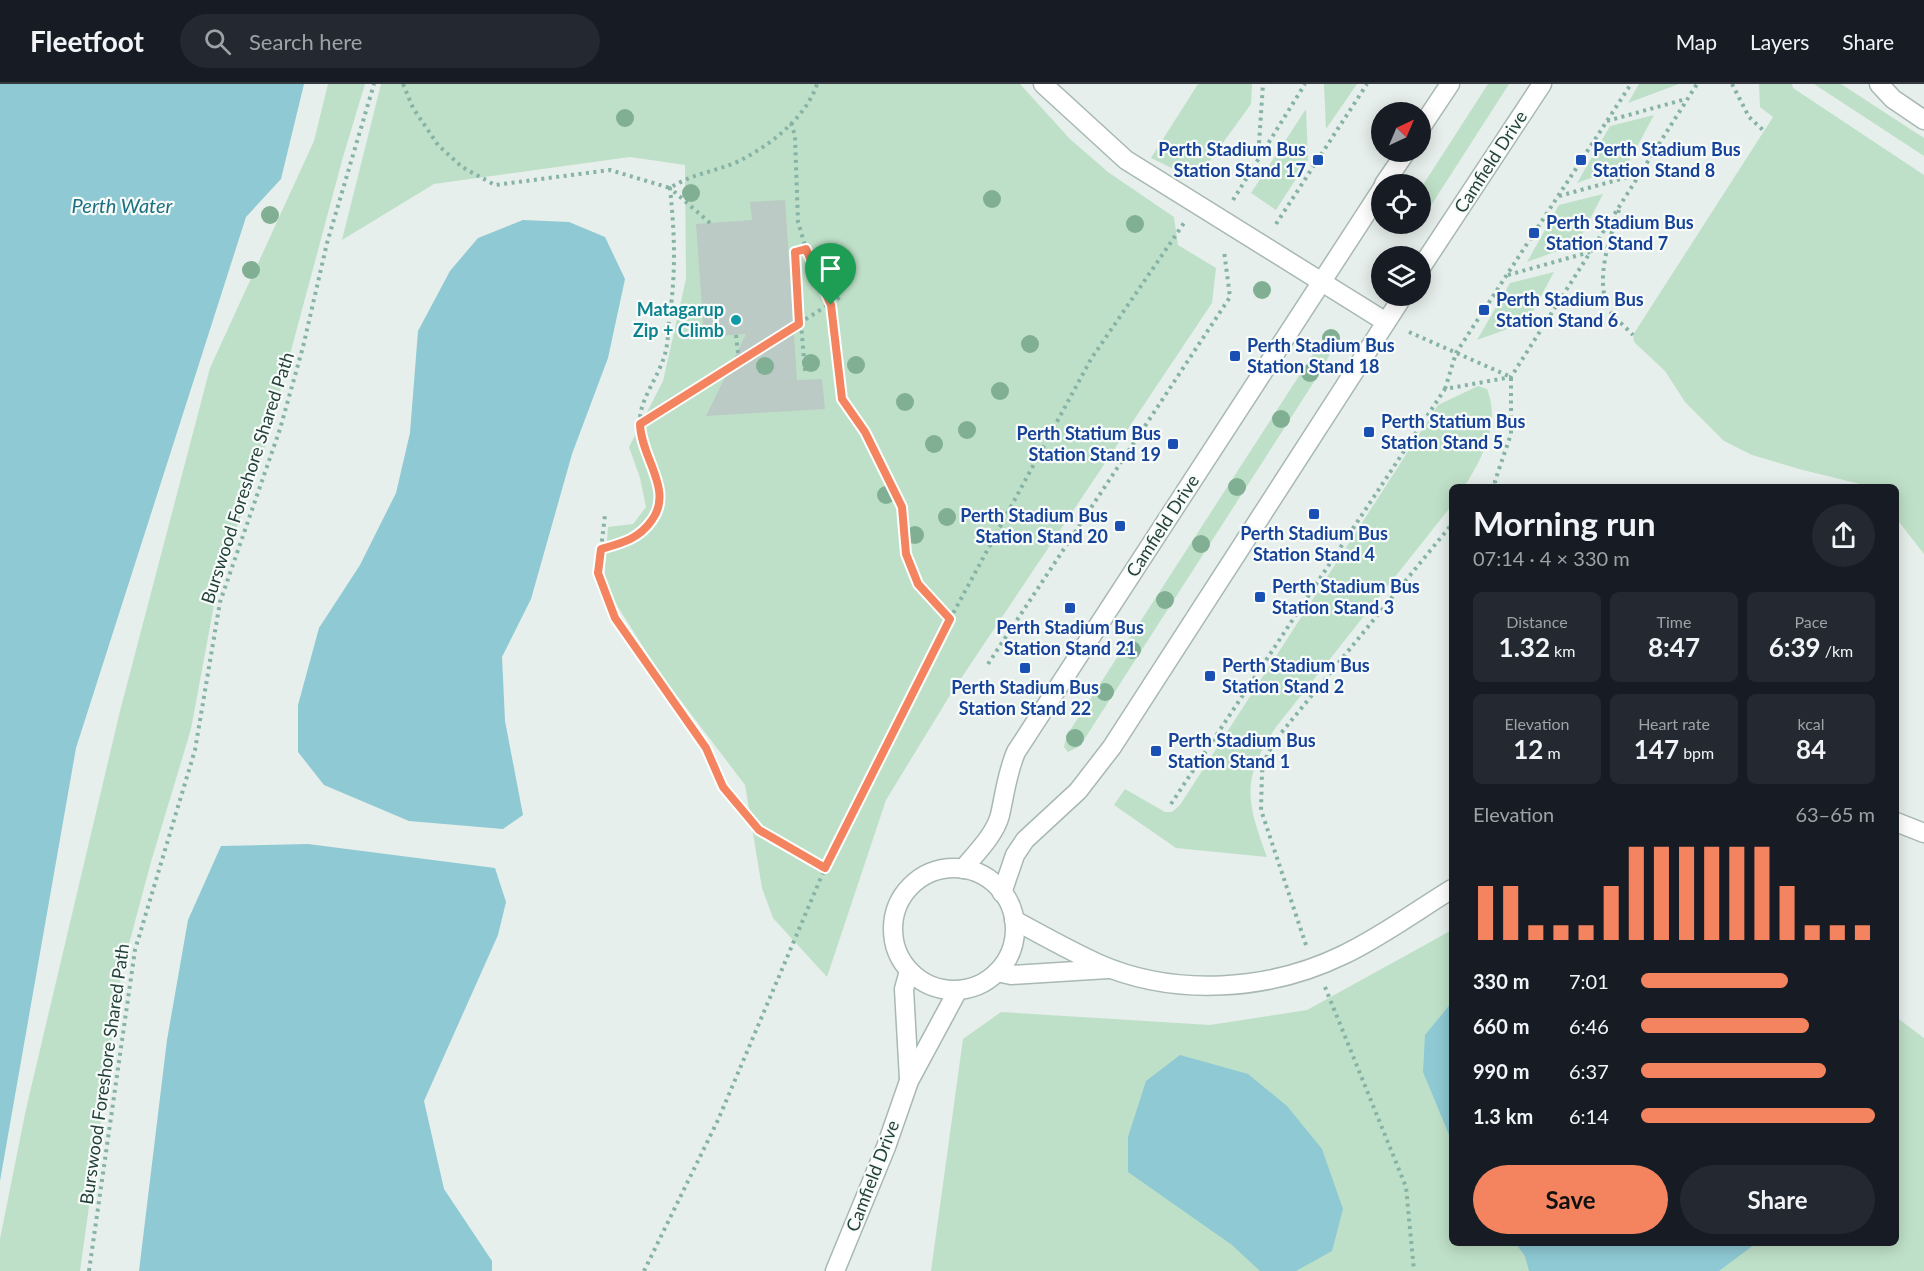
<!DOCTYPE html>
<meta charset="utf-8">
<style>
body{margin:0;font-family:Lato,sans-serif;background:#242831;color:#f1f3f6;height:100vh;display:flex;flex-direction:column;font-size:22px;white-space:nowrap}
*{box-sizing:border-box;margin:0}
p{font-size:20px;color:#9ea1a6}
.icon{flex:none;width:33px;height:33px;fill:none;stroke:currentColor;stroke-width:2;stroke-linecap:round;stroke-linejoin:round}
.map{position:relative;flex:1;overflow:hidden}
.details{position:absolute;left:1449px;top:400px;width:450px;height:762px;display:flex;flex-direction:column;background:#171b24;border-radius:9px;box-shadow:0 3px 15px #0003}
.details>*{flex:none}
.needle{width:39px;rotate:44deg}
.buttons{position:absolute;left:1371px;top:18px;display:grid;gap:12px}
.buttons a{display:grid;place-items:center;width:60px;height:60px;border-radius:50%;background:#171b24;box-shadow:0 3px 15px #0003;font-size:30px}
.pin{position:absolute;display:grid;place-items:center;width:51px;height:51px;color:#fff;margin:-62px -26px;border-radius:50% 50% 50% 0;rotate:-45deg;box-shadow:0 0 6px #0007}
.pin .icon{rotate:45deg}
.round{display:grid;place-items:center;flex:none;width:63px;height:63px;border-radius:32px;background:#242831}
.head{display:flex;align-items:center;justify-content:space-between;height:102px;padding:0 24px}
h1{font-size:33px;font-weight:700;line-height:45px}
.metrics{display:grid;grid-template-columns:repeat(3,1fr);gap:9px;height:102px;padding:6px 24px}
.metrics div{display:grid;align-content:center;border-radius:9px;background:#242831;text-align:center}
.metrics b{font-size:26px;font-weight:700}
.metrics small{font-size:16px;font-weight:400}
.metrics p{font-size:16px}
.chart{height:168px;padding:12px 24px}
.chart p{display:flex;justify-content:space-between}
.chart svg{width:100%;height:108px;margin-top:6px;stroke:#f4845f;stroke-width:6}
.primary-button{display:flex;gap:12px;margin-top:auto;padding:12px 24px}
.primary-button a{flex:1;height:69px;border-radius:36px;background:#f4845f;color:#111;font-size:24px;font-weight:700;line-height:69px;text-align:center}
.primary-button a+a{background:#242831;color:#f1f3f6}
ul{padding:0 24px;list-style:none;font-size:20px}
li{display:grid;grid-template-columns:96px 72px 1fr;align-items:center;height:45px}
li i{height:15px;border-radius:8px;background:#f4845f}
header{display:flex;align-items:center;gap:36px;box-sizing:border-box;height:84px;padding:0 30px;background:#171b24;border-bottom:2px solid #363941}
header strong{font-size:28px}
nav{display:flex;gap:33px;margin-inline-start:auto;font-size:21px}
.search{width:420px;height:54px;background:#242831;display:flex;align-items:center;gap:15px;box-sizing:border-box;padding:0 21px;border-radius:33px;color:#9ea1a6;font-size:22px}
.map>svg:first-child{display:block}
.green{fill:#bfe0c8}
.water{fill:#8ec9d4}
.building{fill:#bbcac4}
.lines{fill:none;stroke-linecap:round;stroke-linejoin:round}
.minor-casing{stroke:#a8b8b2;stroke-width:21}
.path{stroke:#86b3a5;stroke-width:4;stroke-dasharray:3 4.5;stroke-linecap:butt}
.minor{stroke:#fff;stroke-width:18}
.tree{fill:#80af93}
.route-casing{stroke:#fff;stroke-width:12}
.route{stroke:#f4845f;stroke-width:8}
.transit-dot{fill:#1a4fb4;stroke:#f7fbf9;stroke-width:2}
.culture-dot{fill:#0f9aa8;stroke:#f7fbf9;stroke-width:2}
.labels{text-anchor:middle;stroke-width:4.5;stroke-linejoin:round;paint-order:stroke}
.transit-label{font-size:18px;font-weight:bold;fill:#164399;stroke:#f7fbf9;text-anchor:start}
.street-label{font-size:18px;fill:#24423a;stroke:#f7fbf9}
.culture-label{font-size:18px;font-weight:bold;fill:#0d838f;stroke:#f7fbf9;text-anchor:end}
.water-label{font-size:20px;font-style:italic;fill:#1c6f80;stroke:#f7fbf9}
</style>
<header>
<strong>Fleetfoot</strong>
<div class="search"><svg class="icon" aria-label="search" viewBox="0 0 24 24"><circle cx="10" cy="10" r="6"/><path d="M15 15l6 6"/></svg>Search here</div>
<nav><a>Map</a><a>Layers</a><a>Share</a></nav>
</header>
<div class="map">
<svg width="1924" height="1187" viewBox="0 0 1924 1187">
<rect width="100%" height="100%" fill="#e6efeb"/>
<g class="green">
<polygon points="328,0 365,0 343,73 266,360 219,494 191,645 151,778 122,886 80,1187 0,1187 0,1155 26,1025 120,627 210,284 314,57"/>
<polygon points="381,0 1020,0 1070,55 1108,88 1174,133 1178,161 1216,184 1212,219 952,608 886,716 827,893 773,834 762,804 745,701 659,588 604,501 608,443 633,440 646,423 640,394 629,363 663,297 686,195 685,81 630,73 434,100 342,156"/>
<polygon points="1198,0 1252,0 1251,20 1196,96 1151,74"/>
<polygon points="1324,0 1357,0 1326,45"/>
<polygon points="1488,0 1509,0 1421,137 1421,104"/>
<polygon points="1639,0 1679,0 1628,19"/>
<polygon points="1759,0 1792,0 1793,4 1924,91 1924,470 1896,434 1896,404 1872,403 1799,385 1752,371 1724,357 1685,318 1665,287 1634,258 1633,251 1773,33 1760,23"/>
<polygon points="1814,0 1841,0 1924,54 1924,72"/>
<polygon points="1306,25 1308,76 1276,126 1251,109"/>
<polygon points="1654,31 1627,81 1577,99 1610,42"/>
<polygon points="1603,110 1577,160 1527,178 1559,121"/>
<polygon points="1554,188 1527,238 1477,256 1510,199"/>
<polygon points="1336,248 1338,255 1321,287 1080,662 1068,668 1064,663 1067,651 1317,264 1328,249"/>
<path d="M1478,302L1487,305C1501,339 1482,375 1464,403L1452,404V421L1276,643C1241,695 1246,716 1267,773L1176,764L1114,721L1125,705L1165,728H1172L1180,721L1438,321Z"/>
<polygon points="1452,846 1452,1160 1896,1160 1896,933 1924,954 1924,1187 931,1187 963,955 1001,928 1210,941 1307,926"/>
</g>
<g class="water">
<polygon points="0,0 304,0 281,95 246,133 76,664 0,1097"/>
<polygon points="523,136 569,138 605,153 625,195 608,274 572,370 531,515 502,573 505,637 523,731 503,745 409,737 324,701 298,668 298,621 319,544 360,481 396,409 410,349 418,247 450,187 478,154"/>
<polygon points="308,760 495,784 506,818 498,851 424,1017 444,1105 492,1177 492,1187 139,1187 167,956 188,836 221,762"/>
<polygon points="1452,918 1452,1058 1423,988 1425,951"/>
<polygon points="1180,971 1248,990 1287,1022 1322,1065 1343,1125 1332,1167 1296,1187 1260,1187 1232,1161 1128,1088 1128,1053 1146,997"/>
<polygon points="1516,1160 1755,1160 1719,1187 1529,1187 1525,1172"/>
</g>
<polygon class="building" points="785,116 797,296 822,295 825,325 706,332 746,250 704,253 696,140 752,136 750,118"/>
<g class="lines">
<g class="minor-casing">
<g id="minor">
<polyline points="1043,0 1126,76 1386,238"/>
<polyline points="1879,0 1893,15 1924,36"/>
<polyline points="1420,45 1450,0"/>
<polyline points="1384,100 1406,68"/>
<polyline points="1420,185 1542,0"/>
<polyline points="1896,738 1924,749"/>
<circle cx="954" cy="845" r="61"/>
<path d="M963,785C975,770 995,751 1000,731C1005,709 1007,689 1016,668L1382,105"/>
<polyline points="1002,809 1015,771 1025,756 1078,707 1112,663 1403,212"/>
<path d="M1014,836C1042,851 1070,867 1099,880C1175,913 1269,907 1343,871C1381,853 1416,827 1452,805"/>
<polyline points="997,888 1011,891 1108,885"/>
<polyline points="909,995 904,905 909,887"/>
<polyline points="835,1187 886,1063 909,997 958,906"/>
</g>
</g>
<g class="path">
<path d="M403,0L413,24L438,61L462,83L495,101L610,86L670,104C693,89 715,88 739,77C769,62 806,34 817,0"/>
<polyline points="1732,0 1749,33 1764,47"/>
<polyline points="1607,37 1686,15"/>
<polyline points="791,39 795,52 798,138 806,165 831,221 842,315 865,348 902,423 906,470 918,500 950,535"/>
<polyline points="1258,74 1263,0"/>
<polyline points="1559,112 1639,90"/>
<polyline points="1233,116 1305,0"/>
<path d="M1619,126C1610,154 1595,194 1608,223C1612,233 1626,243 1633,251"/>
<path d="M710,139L670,104C675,153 676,189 669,237C668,249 668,262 664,273C658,293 642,313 640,333C636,364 668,398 659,425C651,451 624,459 601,465L598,489L615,534L706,665L723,703L759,746L825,784"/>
<polyline points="1276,140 1367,0"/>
<polyline points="1508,191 1590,168"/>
<polyline points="1409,248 1511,293 1511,350 1495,397 1496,404"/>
<polyline points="736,251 739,278"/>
<polyline points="805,287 795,168 806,165"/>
<polyline points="1445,305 1456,269 1631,0"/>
<polyline points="641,340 842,212"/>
<polyline points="601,465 605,431"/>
<polyline points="988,580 1230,213 1224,167"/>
<polyline points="1171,720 1445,305 1511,293 1697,0"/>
<polyline points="1306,861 1261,726 1262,688 1267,671 1277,654 1452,440"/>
<polyline points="1325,903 1406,1103 1414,1187"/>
<polyline points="89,1187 135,866 195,666 220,518 280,345 303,263 327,159 374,0"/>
<polyline points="644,1187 718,1036 825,784 950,535 1091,275 1184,139"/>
</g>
<use href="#minor" class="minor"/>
</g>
<g class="tree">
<circle cx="625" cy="34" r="9"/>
<circle cx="691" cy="109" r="9"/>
<circle cx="992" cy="115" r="9"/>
<circle cx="270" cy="131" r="9"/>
<circle cx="1135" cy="140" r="9"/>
<circle cx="251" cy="186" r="9"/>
<circle cx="1262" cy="206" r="9"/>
<circle cx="1331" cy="254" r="9"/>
<circle cx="1030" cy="260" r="9"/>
<circle cx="811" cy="279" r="9"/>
<circle cx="856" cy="281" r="9"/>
<circle cx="765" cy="282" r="9"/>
<circle cx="1310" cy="289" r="9"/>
<circle cx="1000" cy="307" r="9"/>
<circle cx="905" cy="318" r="9"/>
<circle cx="1281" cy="335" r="9"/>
<circle cx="967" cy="346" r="9"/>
<circle cx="934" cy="360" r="9"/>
<circle cx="1237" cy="403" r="9"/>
<circle cx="886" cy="411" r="9"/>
<circle cx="947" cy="433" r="9"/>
<circle cx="915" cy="451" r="9"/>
<circle cx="1201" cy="460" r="9"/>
<circle cx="1165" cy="516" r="9"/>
<circle cx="1132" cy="566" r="9"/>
<circle cx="1105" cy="608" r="9"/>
<circle cx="1075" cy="654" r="9"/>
</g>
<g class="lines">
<g class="route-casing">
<path id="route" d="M806,165L831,221L842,315L865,348L902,423L906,470L918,500L950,535L825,784L759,746L723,703L706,664L615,534L598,489L601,465C622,459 639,455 652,436C674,406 641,374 640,340L799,240L795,168Z"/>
</g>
<use href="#route" class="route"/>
</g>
<g class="transit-dot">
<rect x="1312" y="70" width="12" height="12" rx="3"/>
<rect x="1575" y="70" width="12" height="12" rx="3"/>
<rect x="1528" y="143" width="12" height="12" rx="3"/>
<rect x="1478" y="220" width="12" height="12" rx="3"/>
<rect x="1229" y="266" width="12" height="12" rx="3"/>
<rect x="1363" y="342" width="12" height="12" rx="3"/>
<rect x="1167" y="354" width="12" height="12" rx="3"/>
<rect x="1308" y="424" width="12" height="12" rx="3"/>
<rect x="1114" y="436" width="12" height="12" rx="3"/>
<rect x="1254" y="507" width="12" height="12" rx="3"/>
<rect x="1064" y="518" width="12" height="12" rx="3"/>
<rect x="1019" y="578" width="12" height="12" rx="3"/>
<rect x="1204" y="586" width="12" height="12" rx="3"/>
<rect x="1150" y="661" width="12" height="12" rx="3"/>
</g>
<circle class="culture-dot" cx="736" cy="236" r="6"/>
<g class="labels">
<g class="transit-label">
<text x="1306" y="72" text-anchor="end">Perth Stadium Bus<tspan x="1306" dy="21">Station Stand 17</tspan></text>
<text x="1593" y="72">Perth Stadium Bus<tspan x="1593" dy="21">Station Stand 8</tspan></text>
<text x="1546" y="145">Perth Stadium Bus<tspan x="1546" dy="21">Station Stand 7</tspan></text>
<text x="1496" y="222">Perth Stadium Bus<tspan x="1496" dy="21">Station Stand 6</tspan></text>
<text x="1247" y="268">Perth Stadium Bus<tspan x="1247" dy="21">Station Stand 18</tspan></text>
<text x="1381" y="344">Perth Statium Bus<tspan x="1381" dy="21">Station Stand 5</tspan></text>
<text x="1161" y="356" text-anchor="end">Perth Statium Bus<tspan x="1161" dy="21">Station Stand 19</tspan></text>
<text x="1108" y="438" text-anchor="end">Perth Stadium Bus<tspan x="1108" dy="21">Station Stand 20</tspan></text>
<text x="1314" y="456" text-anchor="middle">Perth Stadium Bus<tspan x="1314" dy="21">Station Stand 4</tspan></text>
<text x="1272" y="509">Perth Stadium Bus<tspan x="1272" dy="21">Station Stand 3</tspan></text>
<text x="1070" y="550" text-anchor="middle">Perth Stadium Bus<tspan x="1070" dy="21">Station Stand 21</tspan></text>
<text x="1222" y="588">Perth Stadium Bus<tspan x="1222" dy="21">Station Stand 2</tspan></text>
<text x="1025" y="610" text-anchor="middle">Perth Stadium Bus<tspan x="1025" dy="21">Station Stand 22</tspan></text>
<text x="1168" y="663">Perth Stadium Bus<tspan x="1168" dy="21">Station Stand 1</tspan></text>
</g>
<g class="street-label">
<text transform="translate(1491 78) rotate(-57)" y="6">Camfield Drive</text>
<text transform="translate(248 394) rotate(-72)" y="6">Burswood Foreshore Shared Path</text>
<text transform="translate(1163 442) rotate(-57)" y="6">Camfield Drive</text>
<text transform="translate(105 990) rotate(-82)" y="6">Burswood Foreshore Shared Path</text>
<text transform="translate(873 1092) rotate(-69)" y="6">Camfield Drive</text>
</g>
<g class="culture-label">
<text x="724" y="232">Matagarup<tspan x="724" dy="21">Zip + Climb</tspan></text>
</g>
<g class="water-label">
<text x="122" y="129">Perth Water</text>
</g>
</g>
</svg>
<div class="buttons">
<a><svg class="needle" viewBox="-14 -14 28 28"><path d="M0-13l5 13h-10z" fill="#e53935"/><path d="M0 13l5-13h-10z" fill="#9ea1a6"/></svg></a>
<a><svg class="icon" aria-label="locate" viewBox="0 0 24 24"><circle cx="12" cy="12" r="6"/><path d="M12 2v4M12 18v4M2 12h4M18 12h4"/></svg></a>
<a><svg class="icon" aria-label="layers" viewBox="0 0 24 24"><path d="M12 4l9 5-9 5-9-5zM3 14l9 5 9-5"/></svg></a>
</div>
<div class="pin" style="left:831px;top:221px;background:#1e9e55"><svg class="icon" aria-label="arrive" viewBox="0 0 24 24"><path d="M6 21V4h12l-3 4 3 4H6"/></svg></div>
<section class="details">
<div class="head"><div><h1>Morning run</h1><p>07:14 · 4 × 330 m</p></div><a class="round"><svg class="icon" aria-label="share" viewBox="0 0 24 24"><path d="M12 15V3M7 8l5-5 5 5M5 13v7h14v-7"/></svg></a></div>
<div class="metrics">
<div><p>Distance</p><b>1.32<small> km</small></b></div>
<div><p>Time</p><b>8:47</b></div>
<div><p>Pace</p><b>6:39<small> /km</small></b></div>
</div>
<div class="metrics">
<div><p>Elevation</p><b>12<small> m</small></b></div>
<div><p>Heart rate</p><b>147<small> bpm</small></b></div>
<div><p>kcal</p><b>84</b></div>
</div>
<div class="chart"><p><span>Elevation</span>63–65 m</p>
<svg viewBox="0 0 160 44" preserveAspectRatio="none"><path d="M5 44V22M15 44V22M25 44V38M35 44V38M45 44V38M55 44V22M65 44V6M75 44V6M85 44V6M95 44V6M105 44V6M115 44V6M125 44V22M135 44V38M145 44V38M155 44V38"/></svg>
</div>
<ul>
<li><b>330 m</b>7:01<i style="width:63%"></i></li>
<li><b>660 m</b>6:46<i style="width:72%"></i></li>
<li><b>990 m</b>6:37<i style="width:79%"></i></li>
<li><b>1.3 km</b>6:14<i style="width:100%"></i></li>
</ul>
<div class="primary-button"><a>Save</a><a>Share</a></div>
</section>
</div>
